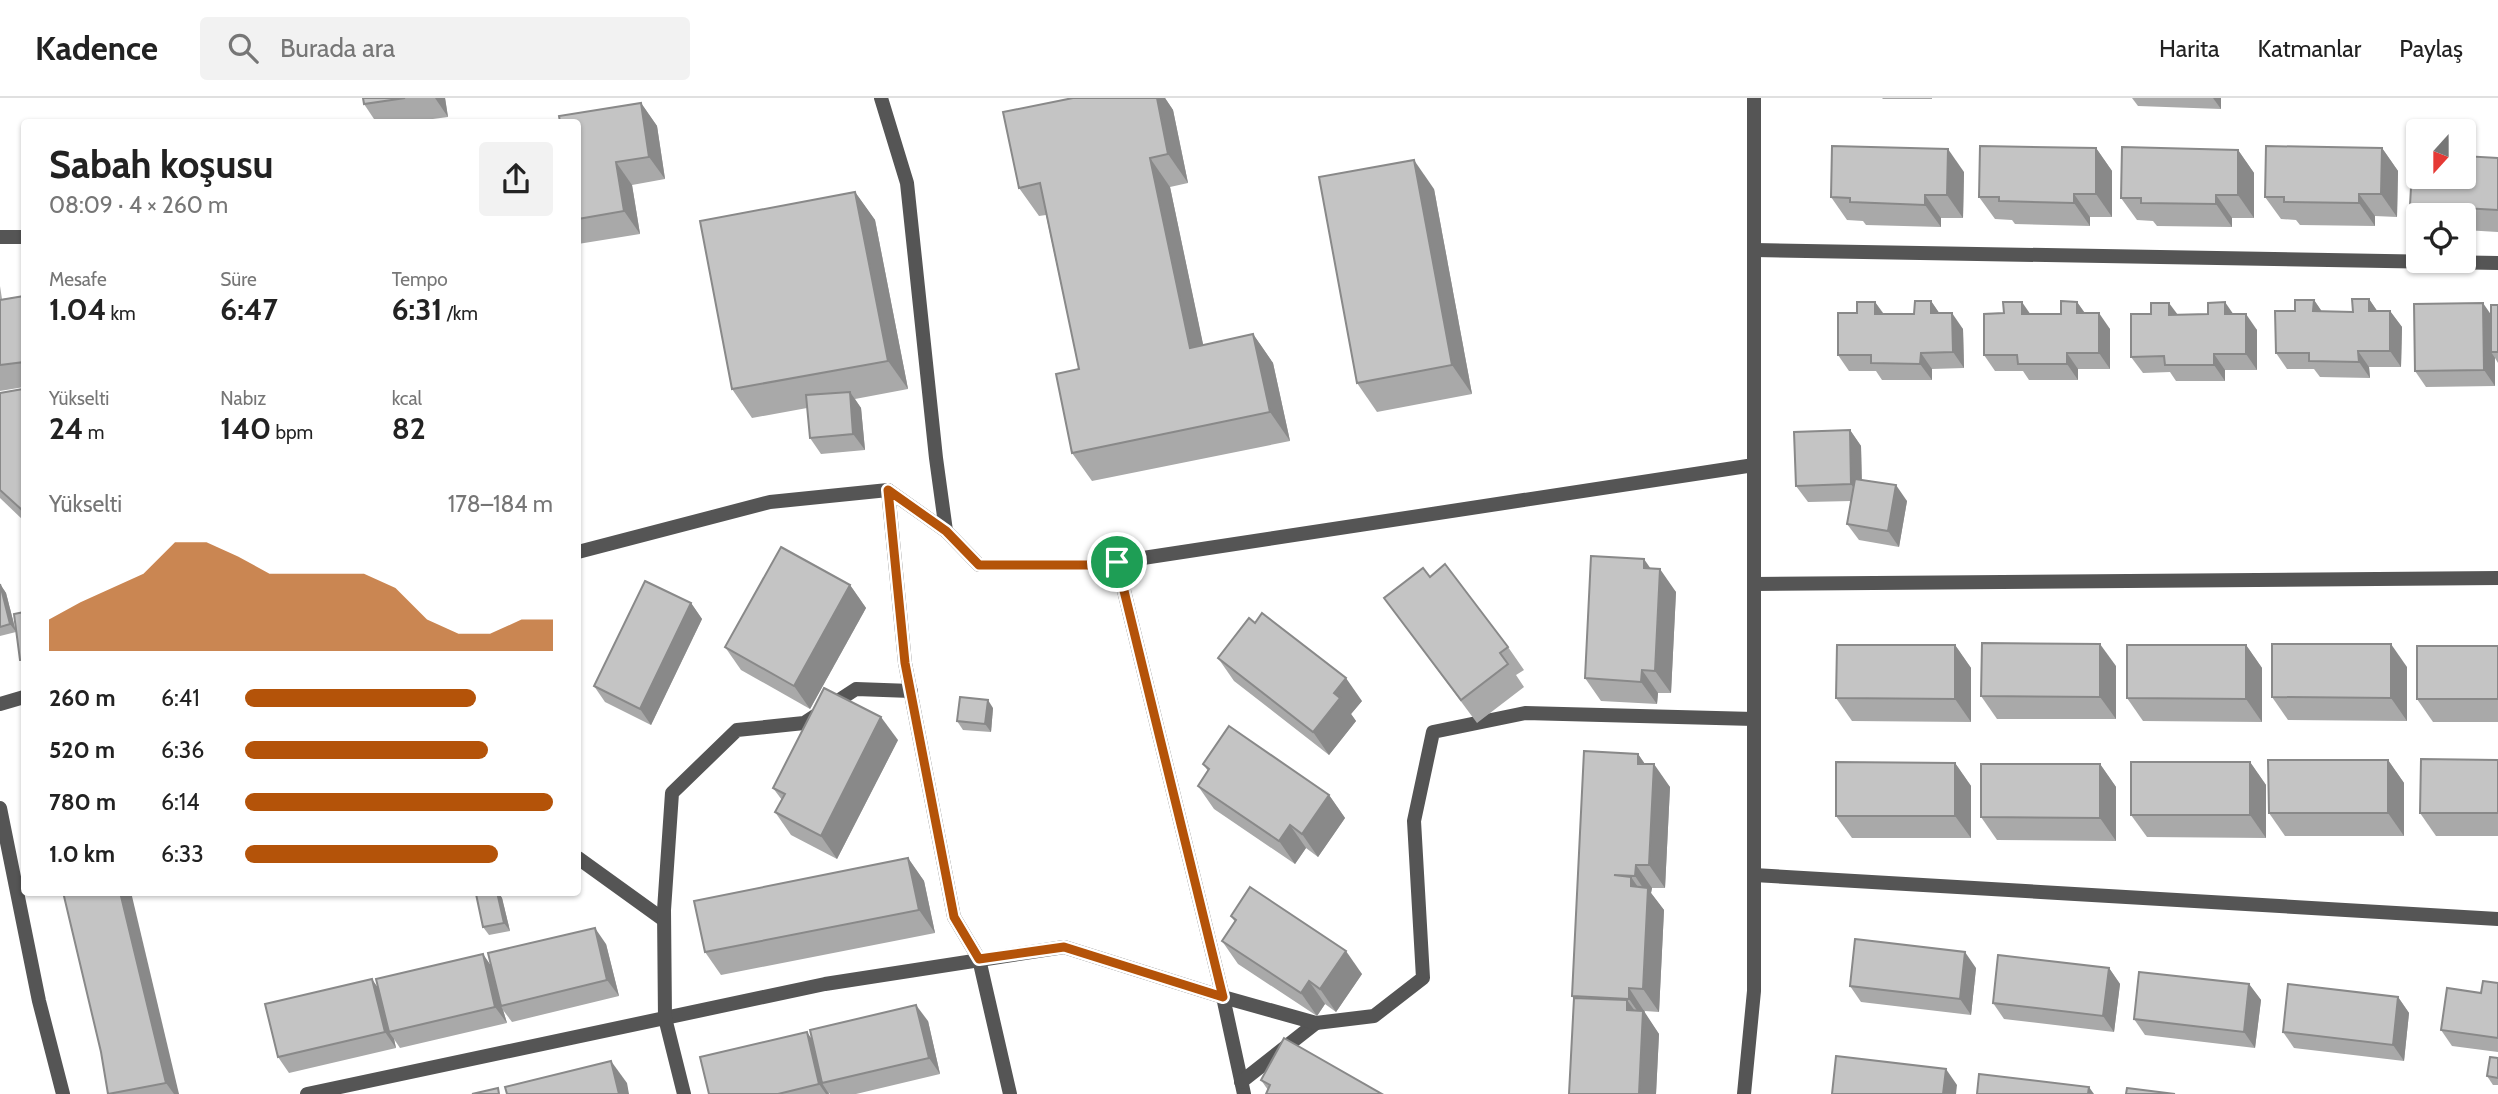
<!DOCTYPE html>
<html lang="tr">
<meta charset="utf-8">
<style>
body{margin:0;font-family:Cabin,sans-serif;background:#f2f2f2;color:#222;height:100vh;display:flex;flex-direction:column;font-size:26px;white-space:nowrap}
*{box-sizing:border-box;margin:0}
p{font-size:23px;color:#767676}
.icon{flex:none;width:38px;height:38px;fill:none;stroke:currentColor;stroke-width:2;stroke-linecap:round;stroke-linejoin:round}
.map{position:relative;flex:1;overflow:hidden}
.drawer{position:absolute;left:21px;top:21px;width:560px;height:777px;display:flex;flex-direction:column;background:#fff;border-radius:7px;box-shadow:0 2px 5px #0004}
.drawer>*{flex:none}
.needle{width:46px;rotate:201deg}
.controls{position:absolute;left:2406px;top:21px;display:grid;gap:14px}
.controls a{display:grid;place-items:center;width:70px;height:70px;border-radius:7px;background:#fff;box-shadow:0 2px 5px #0004;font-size:35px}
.pin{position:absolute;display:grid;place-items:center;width:60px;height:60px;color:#fff;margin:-30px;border:4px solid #fff;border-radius:50%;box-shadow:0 2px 7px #0007}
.round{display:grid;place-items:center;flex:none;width:74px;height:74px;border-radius:7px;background:#f2f2f2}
.head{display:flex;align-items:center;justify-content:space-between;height:119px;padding:0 28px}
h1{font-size:38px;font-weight:800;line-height:52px}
.figures{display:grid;grid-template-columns:repeat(3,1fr);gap:10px;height:119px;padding:7px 28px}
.figures div{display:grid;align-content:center}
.figures b{font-size:30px;font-weight:800}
.figures small{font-size:19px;font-weight:400}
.figures p{font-size:19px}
.chart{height:196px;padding:14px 28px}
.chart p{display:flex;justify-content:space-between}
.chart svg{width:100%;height:126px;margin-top:7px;fill:#b45309;opacity:.7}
ul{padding:0 28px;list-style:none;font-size:23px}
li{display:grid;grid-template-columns:112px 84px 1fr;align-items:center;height:52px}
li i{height:18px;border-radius:9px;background:#b45309}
header{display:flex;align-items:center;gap:42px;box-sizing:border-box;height:98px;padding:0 35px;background:#fff;border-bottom:2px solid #e0e0e0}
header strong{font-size:33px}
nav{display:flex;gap:38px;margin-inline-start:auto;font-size:24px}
.search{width:490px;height:63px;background:#f2f2f2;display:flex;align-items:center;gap:18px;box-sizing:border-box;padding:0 24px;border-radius:7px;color:#767676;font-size:26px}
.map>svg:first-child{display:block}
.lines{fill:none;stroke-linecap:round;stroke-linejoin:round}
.minor{stroke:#555;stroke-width:14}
.tertiary{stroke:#555;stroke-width:14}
.wall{fill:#a9a9a9}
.shaded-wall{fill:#898989}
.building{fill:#c4c4c4;stroke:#898989;stroke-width:2}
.route-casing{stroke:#fff;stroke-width:14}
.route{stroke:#b45309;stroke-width:9}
</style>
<header>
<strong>Kadence</strong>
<div class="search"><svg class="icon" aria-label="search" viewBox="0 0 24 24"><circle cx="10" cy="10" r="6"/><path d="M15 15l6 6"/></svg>Burada ara</div>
<nav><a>Harita</a><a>Katmanlar</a><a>Paylaş</a></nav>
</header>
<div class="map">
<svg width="2498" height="996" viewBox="0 0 2498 996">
<rect width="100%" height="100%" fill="#fff"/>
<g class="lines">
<g class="minor">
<polyline points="881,0 907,85 936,360 946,433"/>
<polyline points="0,139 24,139"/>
<polyline points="1755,152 2498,165"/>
<polyline points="888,392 905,565 954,819 979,861 1010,996"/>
<polyline points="578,454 770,404 888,392 946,433 979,467 1097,467 1754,367"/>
<polyline points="1117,464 1223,899 1244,996"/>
<polyline points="1754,486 2498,480"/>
<polyline points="0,606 24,599"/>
<polyline points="578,760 664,822"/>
<polyline points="1754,777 2498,821"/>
<polyline points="1241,984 1316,925"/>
<polyline points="307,996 825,886 1064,849 1223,899 1316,925 1374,918 1423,880 1414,723 1433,634 1525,615 1754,621"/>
<polyline points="684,996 665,920 664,812 672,695 737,632 804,625 856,591 911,593"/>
</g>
<g class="tertiary">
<polyline points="0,710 39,903 63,996"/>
<polyline points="1744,996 1754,893 1754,0"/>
</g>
</g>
<g class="wall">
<polygon points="363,0 445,0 448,19 410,24 376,24 364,6"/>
<polygon points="1073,0 1165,0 1173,12 1188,85 1170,89 1203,247 1253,236 1273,265 1290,343 1092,383 1072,355 1079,271 1046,117 1039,118 1019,90"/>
<polygon points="1882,0 1932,0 1932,1 1883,1"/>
<polygon points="2132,0 2221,0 2221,11 2138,8"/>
<polygon points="641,5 657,28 665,81 632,87 640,136 578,146 578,24"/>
<polygon points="2096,50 2112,73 2112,119 2090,119 2090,128 2015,126 2012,122 1995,121 1979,99"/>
<polygon points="2382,50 2398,73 2397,119 2375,118 2375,128 2300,127 2296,122 2281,121 2265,99"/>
<polygon points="2238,52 2254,75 2254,120 2232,120 2232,129 2157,128 2153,123 2137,122 2121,100"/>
<polygon points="2498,60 2498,134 2464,132 2464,117 2418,117 2418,119 2410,107"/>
<polygon points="1964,74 1963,120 1941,120 1941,129 1866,127 1863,123 1847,122 1831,99"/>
<polygon points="1434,91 1472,296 1377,314 1357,285"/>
<polygon points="855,94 875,122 908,291 855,301 861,310 865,352 821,356 810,340 807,310 752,320 732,291"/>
<polygon points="0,188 2,201 24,198 24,289 0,293"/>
<polygon points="2369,201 2377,213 2390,213 2402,229 2401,269 2369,269 2370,280 2320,279 2314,271 2287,271 2276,255 2295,213 2314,202 2322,214 2353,214"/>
<polygon points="1931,203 1939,215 1963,231 1964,270 1932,271 1932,282 1882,282 1876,273 1849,273 1838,257 1857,215 1875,204 1884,216 1914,216"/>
<polygon points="2077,204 2085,215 2110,231 2110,271 2078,271 2078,282 2029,282 2023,273 1995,273 1984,257 2030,216 2061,216"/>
<polygon points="2498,207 2498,265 2495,260 2495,288 2426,289 2415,273 2491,217"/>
<polygon points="2233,216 2257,232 2257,272 2225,272 2225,283 2176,283 2170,274 2143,275 2131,259 2177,217"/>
<polygon points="23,291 24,293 24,423 0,400 0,295"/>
<polygon points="1850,332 1861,348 1862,382 1907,403 1899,449 1859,442 1847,426 1851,403 1808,404 1796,388"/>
<polygon points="1651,471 1676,494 1671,595 1658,595 1657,606 1601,603 1585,580"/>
<polygon points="1430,479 1508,549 1524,572 1516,577 1524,589 1477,625 1384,500"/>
<polygon points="0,486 6,495 16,534 0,538"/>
<polygon points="850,487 866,510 810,611 741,572 725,549"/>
<polygon points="691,505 702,521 651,627 605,604 594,588"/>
<polygon points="1955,547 1971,570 1971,624 1852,623 1836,600"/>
<polygon points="2246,547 2262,570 2262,624 2143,623 2127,600"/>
<polygon points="2498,548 2498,624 2433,624 2417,601"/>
<polygon points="1218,560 1362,603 1351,616 1356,623 1329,657 1234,583"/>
<polygon points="2116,568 2116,621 1997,621 1981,598"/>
<polygon points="2407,569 2407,623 2288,622 2272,599"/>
<polygon points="993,610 991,634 963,632 957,623"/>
<polygon points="898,642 837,761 791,737 775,714 782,702 773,690"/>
<polygon points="1638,656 1645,666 1670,689 1665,790 1652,790 1651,795 1664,812 1659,914 1645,913 1645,916 1659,936 1656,996 1569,996 1574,901 1572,898"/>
<polygon points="2388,662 2404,685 2404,738 2285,738 2269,715"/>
<polygon points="2498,662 2498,738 2436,738 2420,715"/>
<polygon points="2250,664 2266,687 2266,740 2147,739 2131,717"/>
<polygon points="1955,665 1971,688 1971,740 1852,740 1836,718"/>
<polygon points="1203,666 1329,697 1345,720 1318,759 1306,750 1295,766 1214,711 1198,688 1208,673"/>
<polygon points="2100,666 2116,689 2116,743 1997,742 1981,719"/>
<polygon points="908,760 924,783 935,835 721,877 705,854"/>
<polygon points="63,794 179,996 108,996 101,954"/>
<polygon points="481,794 498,794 502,800 510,833 489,837 483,829"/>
<polygon points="1231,818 1362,876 1336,914 1325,906 1317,918 1238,866 1222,843 1235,824"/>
<polygon points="606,846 619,898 512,924 503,912 507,925 400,950 394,941 396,950 289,975 278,959 378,888 483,856 491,869"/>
<polygon points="1976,870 1971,917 1861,904 1850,888"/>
<polygon points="2109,870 2120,886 2114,934 2004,921 1993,905"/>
<polygon points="2498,885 2498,954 2452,948 2441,932 2481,895"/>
<polygon points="2249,886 2261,902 2255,950 2145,937 2134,921"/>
<polygon points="2398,899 2409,915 2404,963 2294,950 2283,934"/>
<polygon points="928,923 940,976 856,996 830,996 829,995 829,996 709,996 812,941"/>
<polygon points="2498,960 2498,987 2493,987 2487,978"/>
<polygon points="1261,982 1382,996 1268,992"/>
</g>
<g class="shaded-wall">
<polygon points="435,0 445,0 448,19"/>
<polygon points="1157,0 1165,0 1173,12 1188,85 1168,56"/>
<polygon points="2213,0 2221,0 2221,11"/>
<polygon points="641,5 657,28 665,81 649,59"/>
<polygon points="2096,50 2112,73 2112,119 2096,96"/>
<polygon points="2382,50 2398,73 2397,119 2381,96"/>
<polygon points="1948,51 1964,74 1963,120 1947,97"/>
<polygon points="2238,52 2254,75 2254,120 2238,97"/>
<polygon points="1150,60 1170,89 1210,279 1190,250"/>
<polygon points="1414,62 1434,91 1472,296 1452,267"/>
<polygon points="616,64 632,87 640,136 624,113"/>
<polygon points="855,94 875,122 908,291 888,263"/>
<polygon points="2074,96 2090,119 2090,128 2074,105"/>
<polygon points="2359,96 2375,118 2375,128 2359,105"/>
<polygon points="1925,97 1941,120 1941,129 1925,107"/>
<polygon points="2216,97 2232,120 2232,129 2216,106"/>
<polygon points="2369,201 2380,217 2369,213"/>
<polygon points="2314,202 2325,218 2313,213"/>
<polygon points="1931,203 1942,219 1931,215"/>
<polygon points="1875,204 1886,220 1875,216"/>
<polygon points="2022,204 2033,220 2022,216"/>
<polygon points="2077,204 2088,220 2077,215"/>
<polygon points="2225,204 2236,220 2225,216"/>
<polygon points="2169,205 2181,221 2169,217"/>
<polygon points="2483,205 2494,221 2491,254 2495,260 2495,288 2484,272"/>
<polygon points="2390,213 2402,229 2401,269 2390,253"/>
<polygon points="1952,215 1963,231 1964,270 1953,254"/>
<polygon points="2099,215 2110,231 2110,271 2099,255"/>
<polygon points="2246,216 2257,232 2257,272 2246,256"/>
<polygon points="1253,236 1273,265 1290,343 1270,314"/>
<polygon points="2358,253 2369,269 2370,280 2359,264"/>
<polygon points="1921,255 1932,271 1932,282 1920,266"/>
<polygon points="2067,255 2078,271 2078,282 2067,266"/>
<polygon points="2214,256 2225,272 2225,283 2214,267"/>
<polygon points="850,294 861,310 865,352 853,336"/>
<polygon points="1850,332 1861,348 1862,402 1851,386"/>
<polygon points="1896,387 1907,403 1899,449 1888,433"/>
<polygon points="1644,461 1660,484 1660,471 1676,494 1671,595 1655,573 1644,470"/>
<polygon points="0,486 6,495 16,534 10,526"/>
<polygon points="850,487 866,510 810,611 794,588"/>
<polygon points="691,505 702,521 651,627 640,611"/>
<polygon points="2100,546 2116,568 2116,621 2100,599"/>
<polygon points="2391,546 2407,569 2407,623 2391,600"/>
<polygon points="1955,547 1971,570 1971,624 1955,601"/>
<polygon points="2246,547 2262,570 2262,624 2246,601"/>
<polygon points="1642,572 1658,595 1657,606 1641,584"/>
<polygon points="1346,580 1362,603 1351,616 1356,623 1329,657 1313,634 1334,595"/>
<polygon points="988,602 993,610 991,634 985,626"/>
<polygon points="881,619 898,642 837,761 821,738"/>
<polygon points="1638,656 1653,678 1654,666 1670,689 1665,790 1649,767 1638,666"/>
<polygon points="2388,662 2404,685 2404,738 2388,715"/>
<polygon points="2250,664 2266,687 2266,740 2250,717"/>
<polygon points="1955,665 1971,688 1971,740 1955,718"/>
<polygon points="2100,666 2116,689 2116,743 2100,720"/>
<polygon points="1329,697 1345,720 1318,759 1302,736"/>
<polygon points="1290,727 1306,750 1295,766 1279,743"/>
<polygon points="908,760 924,783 935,835 919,812"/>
<polygon points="1636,767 1652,790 1651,795 1664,812 1659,914 1643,891 1631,788 1631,779 1647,802 1647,796 1635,778"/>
<polygon points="120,794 131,794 179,996 174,996 166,985"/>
<polygon points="497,794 498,794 502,800 510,833 504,825"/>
<polygon points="595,830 606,846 619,898 607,882"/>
<polygon points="1346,853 1362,876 1336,914 1320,891"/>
<polygon points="1965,854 1976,870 1971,917 1960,901"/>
<polygon points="483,856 494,872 501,908 503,912 507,925 495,909"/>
<polygon points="2109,870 2120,886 2114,934 2103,918"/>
<polygon points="372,881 383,897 389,934 394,941 396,950 385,934"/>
<polygon points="1309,883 1325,906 1317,918 1301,895"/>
<polygon points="2249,886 2261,902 2255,950 2244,934"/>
<polygon points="1629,890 1659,936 1656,996 1639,996 1627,912 1627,902 1643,924 1643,921 1629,901"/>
<polygon points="2398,899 2409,915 2404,963 2393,947"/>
<polygon points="916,907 928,923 940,976 929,960"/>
<polygon points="807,934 818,950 822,985 829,996 826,996 819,986"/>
<polygon points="611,963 627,985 629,996 619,996"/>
<polygon points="1946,971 1957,987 1956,996 1943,996"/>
<polygon points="2089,989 2094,996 2088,996"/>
</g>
<g class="building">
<polygon points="363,0 405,0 364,6"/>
<polygon points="1073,0 1157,0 1168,56 1150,60 1190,250 1253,236 1270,314 1072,355 1056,276 1079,271 1040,85 1019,90 1003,14"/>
<polygon points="641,5 649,59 616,64 624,113 578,121 578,24 560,24 559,18"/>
<polygon points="1832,48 1948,51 1947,97 1925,97 1925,107 1850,104 1850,100 1831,99"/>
<polygon points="1980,48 2096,50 2096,96 2074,96 2074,105 1999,103 1999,99 1979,99"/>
<polygon points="2266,48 2382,50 2381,96 2359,96 2359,105 2284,104 2284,99 2265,99"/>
<polygon points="2122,49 2238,52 2238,97 2216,97 2216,106 2141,105 2141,100 2121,100"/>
<polygon points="2413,55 2418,55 2418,79 2464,79 2464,58 2498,60 2498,112 2410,107"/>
<polygon points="1414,62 1452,267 1357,285 1319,79"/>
<polygon points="855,94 888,263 732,291 700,123"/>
<polygon points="24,198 24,264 0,267 0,202"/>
<polygon points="2352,201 2369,201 2369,213 2390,213 2390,253 2358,253 2359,264 2309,263 2309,255 2276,255 2275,213 2295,213 2295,202 2314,202 2313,213 2353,214"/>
<polygon points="1915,203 1931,203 1931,215 1952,215 1953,254 1921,255 1920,266 1871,265 1871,257 1838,257 1838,215 1857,215 1857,204 1875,204 1875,216 1914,216"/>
<polygon points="2061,203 2077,204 2077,215 2099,215 2099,255 2067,255 2067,266 2018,266 2017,257 1984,257 1984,216 2004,215 2003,204 2022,204 2022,216 2061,216"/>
<polygon points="2225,204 2225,216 2246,216 2246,256 2214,256 2214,267 2165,267 2164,258 2131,259 2131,216 2151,216 2151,205 2169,205 2169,217 2208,216 2208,205"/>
<polygon points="2483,205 2484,272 2415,273 2414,206"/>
<rect x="2491" y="207" width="7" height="47"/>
<polygon points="23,291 24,301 24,412 22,412 0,392 0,295"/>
<polygon points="850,294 853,336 810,340 806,297"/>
<polygon points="1850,332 1851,386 1796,388 1794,334"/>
<polygon points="1855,381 1896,387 1888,433 1847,426"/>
<polygon points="781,449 850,487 794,588 725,549"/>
<polygon points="1591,458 1644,461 1644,470 1660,471 1655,573 1642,572 1641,584 1585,580"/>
<polygon points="1445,466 1508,549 1500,555 1508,566 1461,602 1384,500 1423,470 1430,479"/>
<polygon points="645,483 691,505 640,611 594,588"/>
<polygon points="0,486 10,526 0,529"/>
<polygon points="24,514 24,562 20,562 14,516"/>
<polygon points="1262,515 1346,580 1334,595 1340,600 1313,634 1218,560 1249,520 1255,525"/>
<polygon points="1982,545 2100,546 2100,599 1981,598"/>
<polygon points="2272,546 2391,546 2391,600 2272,599"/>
<polygon points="1837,547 1955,547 1955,601 1836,600"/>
<polygon points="2127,547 2246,547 2246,601 2127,600"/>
<rect x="2417" y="548" width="81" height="53"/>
<polygon points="824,590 881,619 821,738 775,714 785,696 773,690"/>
<polygon points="960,599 988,602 985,626 957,623"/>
<polygon points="1229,628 1329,697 1302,736 1290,727 1279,743 1198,688 1209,671 1203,666"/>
<polygon points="1584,653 1638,656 1638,666 1654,666 1649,767 1636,767 1635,778 1614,777 1631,779 1631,788 1648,790 1643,891 1629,890 1629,901 1572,898"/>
<polygon points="2421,661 2498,662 2498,715 2420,715"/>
<polygon points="2268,662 2388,662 2388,715 2269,715"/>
<polygon points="1836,664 1955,665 1955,718 1836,718"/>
<rect x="2131" y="664" width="119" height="53"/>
<polygon points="1981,666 2100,666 2100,720 1981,719"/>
<polygon points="908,760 919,812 705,854 694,803"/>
<polygon points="1250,789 1346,853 1320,891 1309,883 1301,895 1222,843 1236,822 1231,818"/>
<polygon points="63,794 120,794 166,985 108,996 101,954"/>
<polygon points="481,794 497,794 504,825 483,829 476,796"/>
<polygon points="595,830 607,882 501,908 488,855"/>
<polygon points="1855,841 1965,854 1960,901 1850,888"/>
<polygon points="483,856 495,909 389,934 376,881"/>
<polygon points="1998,857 2109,870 2103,918 1993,905"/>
<polygon points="2139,874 2249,886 2244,934 2134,921"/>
<polygon points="372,881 385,934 278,959 265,906"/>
<polygon points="2483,883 2498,885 2498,940 2441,932 2447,890 2481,895"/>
<polygon points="2288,886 2398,899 2393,947 2283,934"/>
<polygon points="1574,900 1627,902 1627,912 1643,913 1639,996 1569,996"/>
<polygon points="916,907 929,960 822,985 810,932"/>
<polygon points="807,934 819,986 778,996 709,996 700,959"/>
<polygon points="1284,940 1382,996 1266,996 1270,987 1261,982"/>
<polygon points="1836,958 1946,971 1943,996 1832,996"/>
<polygon points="2490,959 2498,960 2498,980 2487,978"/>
<polygon points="611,963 619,996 507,996 505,989"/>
<polygon points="1979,976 2089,989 2088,996 1977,996"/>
<polygon points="498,990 499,996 472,996"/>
<polygon points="2127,990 2175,996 2126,996"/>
</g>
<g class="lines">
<g class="route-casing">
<polygon id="route" points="888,392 946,433 979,467 1097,467 1117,464 1223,899 1064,849 979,861 954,819 905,565"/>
</g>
<use href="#route" class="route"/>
</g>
</svg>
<div class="controls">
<a><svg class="needle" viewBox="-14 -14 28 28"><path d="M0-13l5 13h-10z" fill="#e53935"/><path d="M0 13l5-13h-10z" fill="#767676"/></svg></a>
<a><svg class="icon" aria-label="locate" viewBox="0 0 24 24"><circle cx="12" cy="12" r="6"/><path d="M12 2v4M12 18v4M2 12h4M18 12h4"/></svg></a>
</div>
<div class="pin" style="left:1117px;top:464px;background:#1e9e55"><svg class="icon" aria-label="arrive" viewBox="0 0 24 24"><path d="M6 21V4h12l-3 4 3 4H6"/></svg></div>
<section class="drawer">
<div class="head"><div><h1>Sabah koşusu</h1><p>08:09 · 4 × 260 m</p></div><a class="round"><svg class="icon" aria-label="share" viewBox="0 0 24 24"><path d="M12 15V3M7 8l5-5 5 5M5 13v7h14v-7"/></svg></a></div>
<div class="figures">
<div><p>Mesafe</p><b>1.04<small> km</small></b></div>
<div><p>Süre</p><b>6:47</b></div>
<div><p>Tempo</p><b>6:31<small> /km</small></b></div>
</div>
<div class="figures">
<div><p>Yükselti</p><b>24<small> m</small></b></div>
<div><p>Nabız</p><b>140<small> bpm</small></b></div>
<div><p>kcal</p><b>82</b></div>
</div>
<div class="chart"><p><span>Yükselti</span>178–184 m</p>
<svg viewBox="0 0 160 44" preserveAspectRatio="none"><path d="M0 44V33L10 27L20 22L30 17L40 6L50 6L60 11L70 17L80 17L90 17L100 17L110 22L120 33L130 38L140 38L150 33L160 33V44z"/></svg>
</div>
<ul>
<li><b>260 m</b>6:41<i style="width:75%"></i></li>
<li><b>520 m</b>6:36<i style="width:79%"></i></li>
<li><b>780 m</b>6:14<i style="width:100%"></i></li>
<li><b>1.0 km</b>6:33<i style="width:82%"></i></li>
</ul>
</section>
</div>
